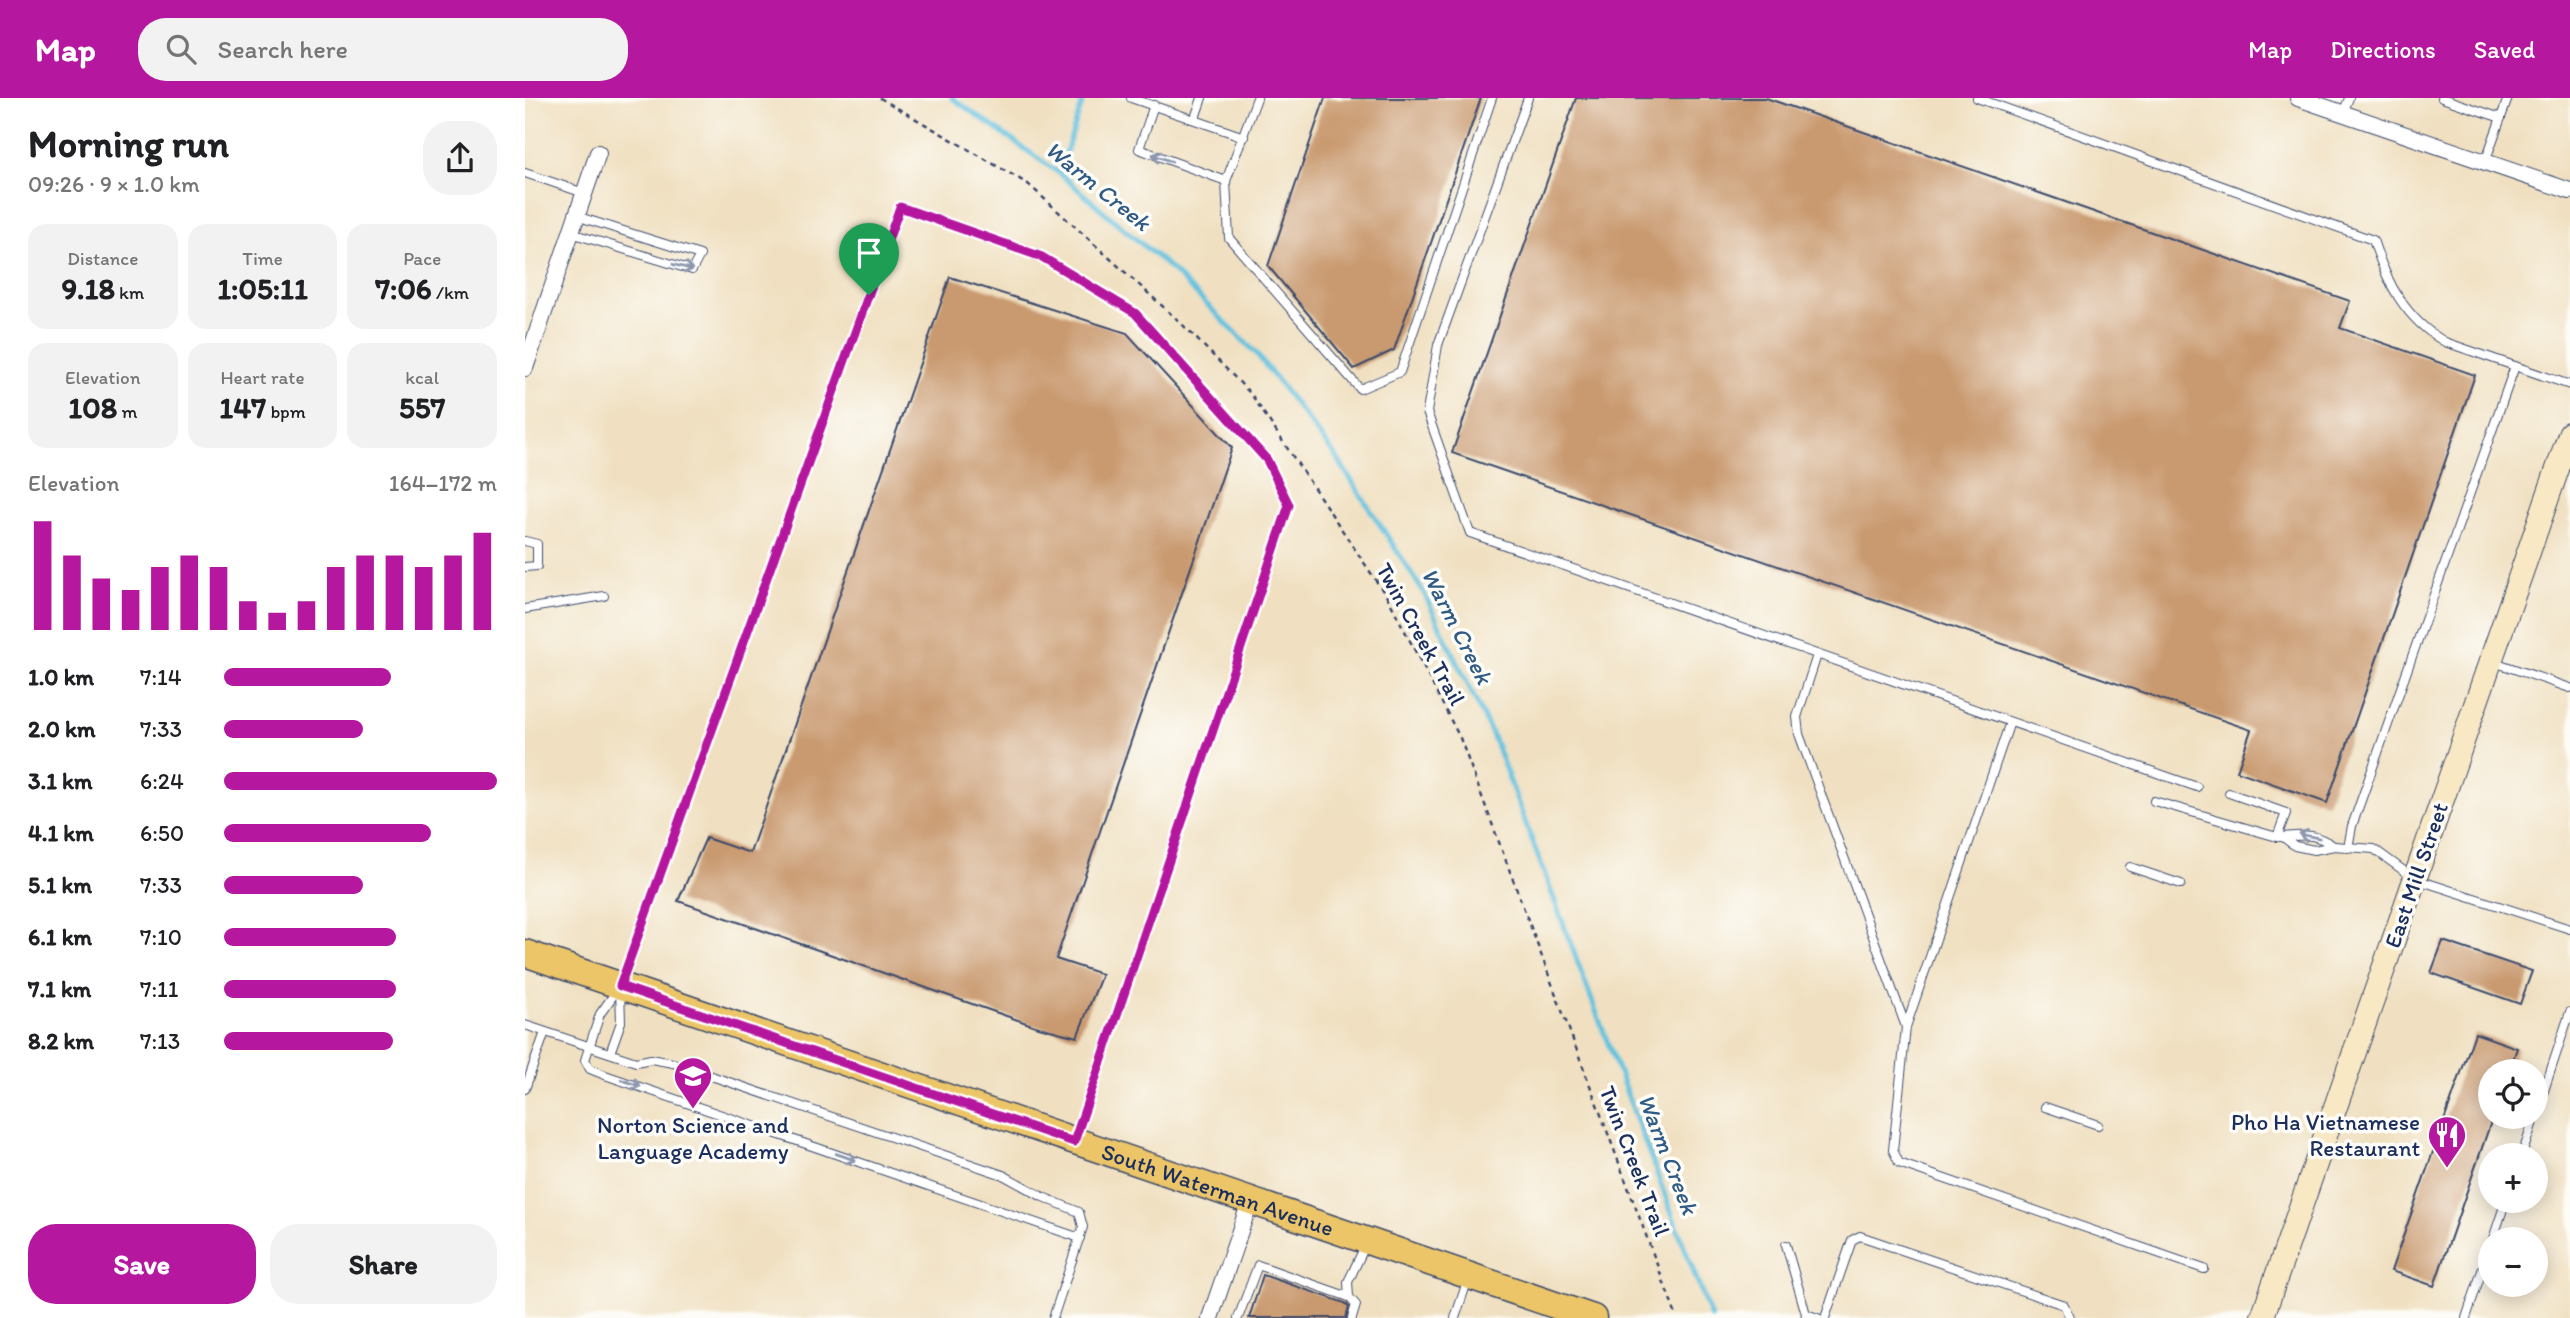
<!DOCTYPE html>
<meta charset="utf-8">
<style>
body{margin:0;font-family:Itim,sans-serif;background:#f2f2f2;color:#202124;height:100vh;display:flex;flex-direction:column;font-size:26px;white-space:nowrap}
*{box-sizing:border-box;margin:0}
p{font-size:23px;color:#757577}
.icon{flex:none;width:38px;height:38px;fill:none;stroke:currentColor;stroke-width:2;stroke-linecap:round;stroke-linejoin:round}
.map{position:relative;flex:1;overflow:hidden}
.drawer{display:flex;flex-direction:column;background:#fff;width:525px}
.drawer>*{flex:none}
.tools{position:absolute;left:1953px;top:961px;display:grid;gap:14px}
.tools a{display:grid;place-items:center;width:70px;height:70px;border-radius:50%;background:#fff;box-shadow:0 4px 18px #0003;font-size:35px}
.pin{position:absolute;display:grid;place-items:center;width:60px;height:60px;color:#fff;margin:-72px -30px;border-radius:50% 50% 50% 0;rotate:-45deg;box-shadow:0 0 7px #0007}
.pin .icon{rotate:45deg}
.round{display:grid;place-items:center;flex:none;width:74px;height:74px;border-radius:28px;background:#f2f2f2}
.overview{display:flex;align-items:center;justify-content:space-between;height:119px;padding:0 28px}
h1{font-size:38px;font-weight:700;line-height:52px}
.figures{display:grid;grid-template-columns:repeat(3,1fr);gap:10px;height:119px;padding:7px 28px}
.figures div{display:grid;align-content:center;border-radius:18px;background:#f2f2f2;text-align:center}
.figures b{font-size:30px;font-weight:700}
.figures small{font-size:19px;font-weight:400}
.figures p{font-size:19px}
.chart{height:196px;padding:14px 28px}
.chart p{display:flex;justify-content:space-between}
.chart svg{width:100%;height:126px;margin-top:7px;stroke:#b5179e;stroke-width:6}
.action{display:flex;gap:14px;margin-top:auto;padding:14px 28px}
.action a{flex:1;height:80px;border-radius:28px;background:#b5179e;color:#fff;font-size:28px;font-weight:700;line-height:80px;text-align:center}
.action a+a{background:#f2f2f2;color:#202124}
ul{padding:0 28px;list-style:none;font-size:23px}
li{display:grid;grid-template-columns:112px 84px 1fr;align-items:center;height:52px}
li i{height:18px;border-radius:9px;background:#b5179e}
header{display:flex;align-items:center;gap:42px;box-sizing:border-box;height:98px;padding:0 35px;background:#b5179e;color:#fff}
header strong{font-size:33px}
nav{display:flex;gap:38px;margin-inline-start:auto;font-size:24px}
.search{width:490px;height:63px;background:#f2f2f2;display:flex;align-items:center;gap:18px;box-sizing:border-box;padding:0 24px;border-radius:28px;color:#757577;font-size:26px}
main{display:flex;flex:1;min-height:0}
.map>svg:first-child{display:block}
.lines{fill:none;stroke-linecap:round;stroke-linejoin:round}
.stream{stroke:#61c1df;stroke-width:5}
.building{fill:#c99a6f}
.service-casing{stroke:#3b4a6d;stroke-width:10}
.minor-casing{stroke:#3b4a6d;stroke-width:18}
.secondary-casing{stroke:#3b4a6d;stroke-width:25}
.primary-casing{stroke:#3b4a6d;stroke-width:29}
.path{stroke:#3b4a6d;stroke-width:2.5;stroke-dasharray:5 5;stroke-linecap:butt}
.service{stroke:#fff;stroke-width:8}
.minor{stroke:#fff;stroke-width:16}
.secondary{stroke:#f8e8c3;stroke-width:23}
.primary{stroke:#edc569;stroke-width:26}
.oneway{stroke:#8d97ae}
.route-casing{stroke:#fff;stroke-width:14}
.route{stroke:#b5179e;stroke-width:9}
.labels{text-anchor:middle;stroke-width:7;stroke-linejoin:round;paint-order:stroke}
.street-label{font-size:23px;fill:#1b2f5e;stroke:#fdfcf7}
.poi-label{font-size:23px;fill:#1b2f5e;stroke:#fdfcf7;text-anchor:end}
.water-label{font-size:24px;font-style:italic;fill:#305b85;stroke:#fdfcf7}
</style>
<header>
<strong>Map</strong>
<div class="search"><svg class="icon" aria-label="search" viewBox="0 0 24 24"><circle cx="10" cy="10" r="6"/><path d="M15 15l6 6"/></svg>Search here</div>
<nav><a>Map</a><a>Directions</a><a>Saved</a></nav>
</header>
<main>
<section class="drawer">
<div class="overview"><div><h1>Morning run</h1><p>09:26 · 9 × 1.0 km</p></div><a class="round"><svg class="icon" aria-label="share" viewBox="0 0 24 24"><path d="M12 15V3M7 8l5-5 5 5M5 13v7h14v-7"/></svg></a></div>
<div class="figures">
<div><p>Distance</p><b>9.18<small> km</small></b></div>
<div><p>Time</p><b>1:05:11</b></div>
<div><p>Pace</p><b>7:06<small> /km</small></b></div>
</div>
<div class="figures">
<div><p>Elevation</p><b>108<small> m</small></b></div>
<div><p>Heart rate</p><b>147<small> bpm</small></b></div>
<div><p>kcal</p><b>557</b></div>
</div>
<div class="chart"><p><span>Elevation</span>164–172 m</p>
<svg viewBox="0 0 160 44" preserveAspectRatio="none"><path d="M5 44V6M15 44V18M25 44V26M35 44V30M45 44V22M55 44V18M65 44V22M75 44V34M85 44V38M95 44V34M105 44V22M115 44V18M125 44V18M135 44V22M145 44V18M155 44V10"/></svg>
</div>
<ul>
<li><b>1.0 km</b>7:14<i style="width:61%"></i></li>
<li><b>2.0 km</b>7:33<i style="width:51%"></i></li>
<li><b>3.1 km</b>6:24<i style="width:100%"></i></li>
<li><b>4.1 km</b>6:50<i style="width:76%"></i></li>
<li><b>5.1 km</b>7:33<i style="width:51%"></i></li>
<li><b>6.1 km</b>7:10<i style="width:63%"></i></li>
<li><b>7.1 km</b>7:11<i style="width:63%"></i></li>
<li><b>8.2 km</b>7:13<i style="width:62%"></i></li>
</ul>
<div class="action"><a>Save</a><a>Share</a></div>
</section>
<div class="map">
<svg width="2045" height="1220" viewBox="0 0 2045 1220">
<rect width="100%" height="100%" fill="#fdfcf7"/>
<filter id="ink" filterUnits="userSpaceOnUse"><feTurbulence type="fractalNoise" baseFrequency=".0143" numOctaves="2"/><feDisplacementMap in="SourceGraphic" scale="14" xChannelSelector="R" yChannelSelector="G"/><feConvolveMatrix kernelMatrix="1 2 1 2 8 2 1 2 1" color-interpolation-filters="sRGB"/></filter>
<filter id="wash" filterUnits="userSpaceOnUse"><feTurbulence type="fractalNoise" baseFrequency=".00686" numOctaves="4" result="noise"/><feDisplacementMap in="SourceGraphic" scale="28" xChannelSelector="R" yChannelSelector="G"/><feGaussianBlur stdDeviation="1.57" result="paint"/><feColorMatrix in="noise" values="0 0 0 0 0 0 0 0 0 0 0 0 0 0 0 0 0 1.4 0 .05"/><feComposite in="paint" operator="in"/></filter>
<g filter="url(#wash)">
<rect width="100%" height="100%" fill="#f0e0c1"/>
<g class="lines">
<g class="stream">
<polyline points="427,0 534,75 646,171 730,254 812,360 899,495 969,641 1186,1220"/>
<polyline points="534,75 559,0"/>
</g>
</g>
<g id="blocks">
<g class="building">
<polygon points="800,0 956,0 869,252 829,271 743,168"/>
<polygon points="1051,0 1241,0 1825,203 1815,230 1950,277 1802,705 1712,673 1726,632 927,355"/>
<polygon points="425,179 602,235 707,350 531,861 577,876 552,939 510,928 153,803 181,740 225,755"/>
<polygon points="1918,843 2007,873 1995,906 1906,875"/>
<polygon points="1950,935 1992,950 1984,973 1965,973 1965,1018 1968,1018 1909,1188 1866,1173"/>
<polygon points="738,1177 820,1205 824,1209 821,1220 724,1220"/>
</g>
</g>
</g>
<g filter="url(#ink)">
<use href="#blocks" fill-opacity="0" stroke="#3b4a6d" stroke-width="2"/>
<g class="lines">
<g class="service-casing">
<g id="service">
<polyline points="606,0 719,39"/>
<polyline points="732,0 701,83 704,140 835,291 875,274 967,0"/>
<polyline points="1003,0 913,247 902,314 945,435 1672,689"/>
<path d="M1452,0L1848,142C1862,185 1880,221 1920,244L2045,287"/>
<polyline points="1917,0 1976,20"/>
<polyline points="629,7 614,51 701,83"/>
<polyline points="1818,15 1824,0"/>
<polyline points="670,20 677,0"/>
<polyline points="1960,64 1983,0"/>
<polyline points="0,75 59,95"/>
<polyline points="46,135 167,172 175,157 51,118"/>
<polyline points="0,443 12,446 12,468 0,469"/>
<polyline points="0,511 79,498"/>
<polyline points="1292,557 1272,619 1274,636 1381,929 1368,1052 1374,1065 1679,1171"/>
<polyline points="1969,564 2045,590"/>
<polyline points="1704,695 1761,715 1752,739"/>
<path d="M1629,703L1752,739C1779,739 1784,732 1809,748"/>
<polyline points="1758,739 1770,748 1789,752 1809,748 1849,751 1890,781 2045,831"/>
<polyline points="1823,750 1827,728 1990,268"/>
<polyline points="1605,769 1656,786"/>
<polyline points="0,927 111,964 126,961 148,965 478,1077 518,1099 554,1114 558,1129 528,1220"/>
<polyline points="1381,929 1485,624"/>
<polyline points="85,955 96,924 95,891"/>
<polyline points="0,991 20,934"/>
<polyline points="1520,1009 1573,1027"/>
<polyline points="2011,1017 2045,914"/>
<polyline points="551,1037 764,407 742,362 610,215 517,159 375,109 95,888 75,916 60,962 65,971 80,977 555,1140"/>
<polyline points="1997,1057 2010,1018"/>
<polyline points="1968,1141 1981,1102"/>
<polyline points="1261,1147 1281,1216"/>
<polyline points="824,1199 823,1184 841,1146"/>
<polyline points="713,1220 733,1167 824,1199 831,1207 827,1220"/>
<polyline points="930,1220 943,1181"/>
<polyline points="1280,1220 1281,1216 1293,1220"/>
<polyline points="1300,1220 1327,1142 1335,1138 1539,1207 1545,1220"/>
<polyline points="1941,1220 1965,1149"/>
</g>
</g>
<g class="minor-casing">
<g id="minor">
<polyline points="1773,0 2045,93"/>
<polyline points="0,270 73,55"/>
<polyline points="685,1220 725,1104"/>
</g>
</g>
<g class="secondary-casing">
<polyline id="secondary" points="1737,1220 2045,335"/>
</g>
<g class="primary-casing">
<g id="primary">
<path id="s1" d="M0,855L1068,1220"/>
</g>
</g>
<polyline class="path" points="355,0 503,86 656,225 726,296 864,502 935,640 1152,1220"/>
<use href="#service" class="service"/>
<use href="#minor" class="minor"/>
<use href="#secondary" class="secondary"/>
<use href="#primary" class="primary"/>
</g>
<defs><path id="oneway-shaft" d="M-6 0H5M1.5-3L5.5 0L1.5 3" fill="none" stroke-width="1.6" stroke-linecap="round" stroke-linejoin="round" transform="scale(1.75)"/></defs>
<g class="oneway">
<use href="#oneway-shaft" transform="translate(637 60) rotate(-160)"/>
<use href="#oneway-shaft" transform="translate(158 169) rotate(15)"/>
<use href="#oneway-shaft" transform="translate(1784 738) rotate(-169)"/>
<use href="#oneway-shaft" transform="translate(106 985) rotate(19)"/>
<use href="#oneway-shaft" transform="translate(321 1059) rotate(19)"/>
</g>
</g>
<g class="lines" filter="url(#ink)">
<g class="route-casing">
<polygon id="route" points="375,109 517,159 610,215 742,362 764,407 549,1044 95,888"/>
</g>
<use href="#route" class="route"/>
</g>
<defs>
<g id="school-pin" transform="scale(2.0125)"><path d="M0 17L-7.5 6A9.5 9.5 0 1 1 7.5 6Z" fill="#b5179e" stroke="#fdfcf7"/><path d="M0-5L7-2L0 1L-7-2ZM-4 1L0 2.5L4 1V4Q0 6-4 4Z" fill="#fff"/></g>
<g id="restaurant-pin" transform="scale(2.0125)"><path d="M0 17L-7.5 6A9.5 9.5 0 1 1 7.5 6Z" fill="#b5179e" stroke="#fdfcf7"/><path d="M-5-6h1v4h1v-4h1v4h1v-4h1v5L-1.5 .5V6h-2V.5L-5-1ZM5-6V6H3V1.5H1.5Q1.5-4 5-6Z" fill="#fff"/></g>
</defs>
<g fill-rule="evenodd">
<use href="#school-pin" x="168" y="978"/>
<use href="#restaurant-pin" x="1922" y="1037"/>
</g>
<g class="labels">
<g class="street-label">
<text transform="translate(896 536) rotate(61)" y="8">Twin Creek Trail</text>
<text transform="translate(1891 777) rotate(-71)" y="8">East Mill Street</text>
<text transform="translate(1110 1063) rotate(69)" y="8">Twin Creek Trail</text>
<text dy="8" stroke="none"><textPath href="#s1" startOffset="732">South Waterman Avenue</textPath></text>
</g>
<g class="poi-label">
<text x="1895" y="1032">Pho Ha Vietnamese<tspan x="1895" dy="26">Restaurant</tspan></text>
<text x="168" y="1035" text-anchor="middle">Norton Science and<tspan x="168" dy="26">Language Academy</tspan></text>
</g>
<g class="water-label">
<text transform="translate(573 88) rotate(39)" y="8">Warm Creek</text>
<text transform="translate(932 528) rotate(63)" y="8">Warm Creek</text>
<text transform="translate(1143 1056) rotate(69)" y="8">Warm Creek</text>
</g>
</g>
</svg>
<div class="tools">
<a><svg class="icon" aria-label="locate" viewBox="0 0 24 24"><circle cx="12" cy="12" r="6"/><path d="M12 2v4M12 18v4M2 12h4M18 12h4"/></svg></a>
<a>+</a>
<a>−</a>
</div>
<div class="pin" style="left:344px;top:197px;background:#1e9e55"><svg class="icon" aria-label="arrive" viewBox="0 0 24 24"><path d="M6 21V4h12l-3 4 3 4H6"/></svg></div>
</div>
</main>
